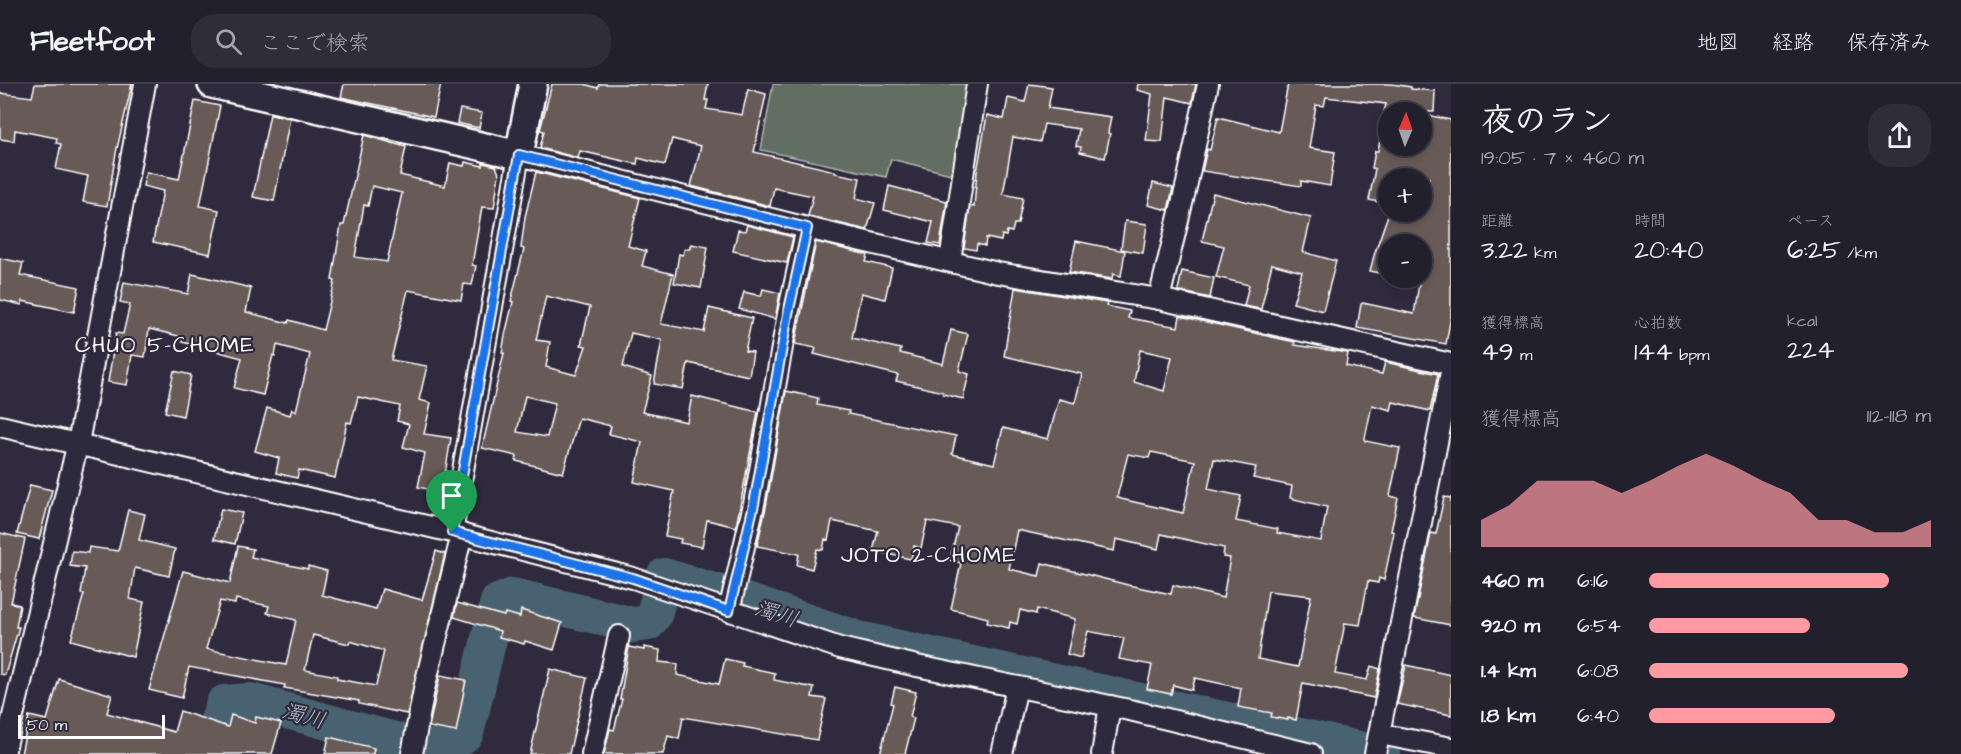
<!DOCTYPE html>
<html lang="ja">
<meta charset="utf-8">
<style>
body{margin:0;font-family:"Architects Daughter","Klee One",sans-serif;background:#2f2d3a;color:#f1f3f6;height:100vh;display:flex;flex-direction:column;font-size:22px;white-space:nowrap}
*{box-sizing:border-box;margin:0}
p{font-size:20px;color:#a3a3aa}
.icon{flex:none;width:33px;height:33px;fill:none;stroke:currentColor;stroke-width:2;stroke-linecap:round;stroke-linejoin:round}
.map{position:relative;flex:1;overflow:hidden}
.details{display:flex;flex-direction:column;background:#23202e;width:510px}
.details>*{flex:none}
.needle{width:39px;rotate:2deg}
.tools{position:absolute;left:1378px;top:18px;display:grid;gap:12px}
.tools a{display:grid;place-items:center;width:54px;height:54px;border-radius:50%;background:#23202e;box-shadow:0 3px 9px #0003,0 0 0 2px #403e4a;font-size:30px}
.scale{position:absolute;left:18px;bottom:15px;width:147px;box-sizing:border-box;padding-left:6px;border:3px solid #fff;border-top:0;font-size:16px;line-height:21px;white-space:nowrap;color:#fff;-webkit-text-stroke:4px #2f2a3d;paint-order:stroke}
.pin{position:absolute;display:grid;place-items:center;width:51px;height:51px;color:#fff;margin:-62px -26px;border-radius:50% 50% 50% 0;rotate:-45deg;box-shadow:0 0 6px #0007}
.pin .icon{rotate:45deg}
.round{display:grid;place-items:center;flex:none;width:63px;height:63px;border-radius:24px;background:#2f2d3a}
.overview{display:flex;align-items:center;justify-content:space-between;height:102px;padding:0 30px}
h1{font-size:33px;font-weight:600;line-height:45px}
.metrics{display:grid;grid-template-columns:repeat(3,1fr);gap:9px;height:102px;padding:6px 30px}
.metrics div{display:grid;align-content:center}
.metrics b{font-size:26px;font-weight:600}
.metrics small{font-size:16px;font-weight:400}
.metrics p{font-size:16px}
.chart{height:168px;padding:12px 30px}
.chart p{display:flex;justify-content:space-between}
.chart svg{width:100%;height:108px;margin-top:6px;fill:#ff9aa2;opacity:.7}
ul{padding:0 30px;list-style:none;font-size:20px}
li{display:grid;grid-template-columns:96px 72px 1fr;align-items:center;height:45px}
li i{height:15px;border-radius:8px;background:#ff9aa2}
header{display:flex;align-items:center;gap:36px;box-sizing:border-box;height:84px;padding:0 30px;background:#23202e;border-bottom:2px solid #403e4a}
header strong{font-size:28px}
nav{display:flex;gap:33px;margin-inline-start:auto;font-size:21px}
.search{width:420px;height:54px;background:#2f2d3a;display:flex;align-items:center;gap:15px;box-sizing:border-box;padding:0 21px;border-radius:24px;color:#a3a3aa;font-size:22px}
main{display:flex;flex:1;min-height:0}
.map>svg:first-child{display:block}
.green{fill:#626e62;stroke:#b0b6b0;stroke-width:1.5}
.lines{fill:none;stroke-linecap:round;stroke-linejoin:round}
.river{stroke:#496271;stroke-width:36}
.building{fill:#685a57;stroke:#fff;stroke-width:1.5;fill-rule:evenodd}
.street-casing{stroke:#fff;stroke-width:24}
.secondary-casing{stroke:#fff;stroke-width:32}
.street{stroke:#2f2a3d;stroke-width:20}
.secondary{stroke:#2f2a3d;stroke-width:27}
.route-casing{stroke:#fff;stroke-width:12}
.route{stroke:#1a73e8;stroke-width:8}
.labels{text-anchor:middle;stroke-width:4.5;stroke-linejoin:round;paint-order:stroke}
.neighbourhood-label{font-size:22px;letter-spacing:1.5px;fill:#fff;stroke:#2f2a3d}
.water-label{font-size:22px;font-style:italic;fill:#adb8bf;stroke:#2f2a3d}
</style>
<header>
<strong>Fleetfoot</strong>
<div class="search"><svg class="icon" aria-label="search" viewBox="0 0 24 24"><circle cx="10" cy="10" r="6"/><path d="M15 15l6 6"/></svg>ここで検索</div>
<nav><a>地図</a><a>経路</a><a>保存済み</a></nav>
</header>
<main>
<div class="map">
<svg width="1451" height="670" viewBox="0 0 1451 670">
<rect width="100%" height="100%" fill="#2f2a3d"/>
<filter id="ink" filterUnits="userSpaceOnUse"><feTurbulence type="fractalNoise" baseFrequency=".0167" numOctaves="2"/><feDisplacementMap in="SourceGraphic" scale="12" xChannelSelector="R" yChannelSelector="G"/><feConvolveMatrix kernelMatrix="1 2 1 2 8 2 1 2 1" color-interpolation-filters="sRGB"/></filter>
<g filter="url(#ink)">
<polygon class="green" points="773,0 977,0 963,93 891,75 886,93 761,66"/>
<g class="lines">
<polyline class="river" points="206,670 224,619 250,617 424,664 452,661 466,649 498,518 513,512 633,541 648,539 654,531 664,492 731,512 859,555 1382,670"/>
</g>
<g class="building">
<polygon points="35,0 132,0 116,69 107,122 83,118 88,92 56,85 61,60 56,59 57,54 15,46 14,57 0,55 0,9 32,13"/>
<polygon points="344,0 441,0 434,33 341,13"/>
<polygon points="552,0 584,0 598,4 599,0 708,0 705,16 708,16 706,25 742,31 748,5 766,10 754,68 835,87 835,89 860,94 856,114 875,119 867,146 808,132 813,112 774,104 770,122 691,102 701,62 672,55 665,81 638,74 637,80 580,67 578,74 540,64 544,47 540,46"/>
<polygon points="1029,0 1052,3 1048,24 1111,33 1108,49 1110,50 1105,74 1080,68 1081,63 1076,62 1079,45 1044,40 1040,58 1013,53 1003,110 1023,114 1018,140 1014,140 1012,148 1007,147 1006,152 1002,151 1001,157 986,154 985,162 977,160 976,166 964,164 970,122 974,123 977,88 987,31 1004,35 1008,14 1025,18"/>
<polygon points="1138,0 1196,0 1192,19 1167,13 1162,58 1146,57 1152,10 1137,6"/>
<polygon points="1288,0 1392,0 1411,3 1411,5 1435,7 1434,28 1384,28 1386,20 1326,13 1324,22 1316,21 1309,64 1335,68 1330,102 1301,97 1301,102 1202,87 1207,65 1210,66 1218,33 1279,48"/>
<polygon points="195,17 220,22 200,122 219,126 210,170 153,158 163,107 143,102 146,88 179,95"/>
<polygon points="460,25 482,29 479,44 457,39"/>
<polygon points="270,30 290,34 274,117 253,113"/>
<polygon points="1422,30 1451,36 1451,232 1446,260 1357,244 1361,220 1363,219 1414,230 1420,194 1422,194 1422,160 1389,160 1389,191 1370,187 1375,168 1389,128 1422,128 1429,94 1389,94 1389,120 1369,116 1375,85 1372,84 1375,67 1378,67 1381,50 1389,51 1389,62 1422,62"/>
<path d="M364,51L406,63L400,91L445,102L450,79L464,82L465,78L483,82V79L496,82L499,90L494,124L482,123L472,181L476,182L472,201L464,200L461,216L408,206L391,276L427,282L419,316L431,319L424,350L451,354L442,408L418,403L425,369L403,363L409,340L397,337L400,322L358,313L351,339L347,338L335,394L299,386L297,394L276,389L279,374L255,367L267,324L290,331L292,325L296,327L310,270L277,261L275,272L273,271L263,311L234,304L242,274L182,258L183,253L149,245L145,273L132,271L127,301L108,298L116,249L123,250L130,220L120,218L124,198L188,210L192,190L222,197L251,204L246,228L288,239L289,236L323,246L335,197L332,196L341,141H344ZM372,102L402,109L387,178L355,173L364,121L368,122Z"/>
<path d="M536,88L640,114L628,162L646,167L642,182L673,190L661,240L704,248L709,224L752,234L745,267L753,268L749,292L688,279L683,305L654,300L662,256L631,249L623,283L652,292L642,328L687,338L692,312L758,328L736,443L707,436L702,463L680,459L681,455L665,452L674,407L634,398L642,358L609,350L611,342L579,334L563,389L516,377L517,372L482,364L504,269H502L505,251L513,218L511,217L524,165L521,164L525,133ZM546,212L590,223L581,261L586,262L576,291L546,283L550,258L536,256ZM525,312L555,319L547,353L517,348Z"/>
<polygon points="1153,99 1173,104 1168,126 1148,121"/>
<polygon points="889,102 947,117 940,161 928,159 933,138 884,126"/>
<polygon points="1213,109 1311,134 1303,168 1336,177 1323,227 1293,219 1302,188 1272,180 1261,225 1244,222 1249,201 1216,193 1224,162 1202,157"/>
<polygon points="1125,137 1147,140 1143,169 1121,165"/>
<polygon points="747,141 793,153 787,179 733,167 738,146 745,147"/>
<polygon points="1076,157 1125,167 1121,192 1113,190 1112,195 1069,188"/>
<polygon points="816,158 868,171 866,178 892,184 885,215 861,209 852,254 901,265 900,269 943,280 951,246 968,250 959,287 969,290 963,315 943,310 943,308 896,297 898,291 814,270 816,264 795,260"/>
<polygon points="691,160 708,163 701,204 674,199 679,170 683,171 684,165 690,165"/>
<polygon points="0,174 23,179 20,191 79,203 74,228 22,217 22,221 0,216"/>
<polygon points="1182,187 1214,194 1210,214 1178,207"/>
<path d="M1015,204L1107,219L1106,222L1130,227L1128,234L1178,243L1180,232L1272,253L1295,258L1294,261L1348,269L1346,282L1382,290L1385,278L1438,290L1430,327L1393,318L1391,326L1372,321L1365,354V357L1400,364L1390,412L1398,414L1391,447L1394,448L1384,496L1379,494L1378,499L1368,497L1360,541L1345,539L1335,590L1367,596L1371,582L1380,585L1374,614L1303,599L1296,636L1288,634V636L1271,633L1272,629L1238,623L1241,604L1195,594L1192,606L1173,601L1171,610L1147,605L1152,581L1119,575L1124,554L1088,547L1081,574L1067,570L1075,535L1037,525L1036,530L1020,526L1017,540L1010,538L1009,544L987,539L988,534L951,525L961,479L950,476L958,443L927,437L921,464L914,462L911,475L873,467L878,447L832,437L828,456L825,455L823,466L817,465L812,485L797,481L799,470L757,462L766,423L786,307L818,314L817,321L849,327L848,330L956,352L952,370L994,380L1003,344L1048,355L1059,315L1075,319L1082,290L1004,272ZM1140,266L1172,273L1164,307L1134,298ZM1151,368L1195,377L1183,429L1121,415L1117,413L1128,370L1149,374ZM1214,375L1256,383L1253,394L1292,402L1290,414L1327,423L1321,457L1277,449L1278,445L1236,437L1241,412L1208,405ZM1017,446L1114,467L1116,455L1158,465L1161,450L1224,464L1223,473L1230,474L1223,514L1173,501L1171,510L1128,501L1042,479L1039,492L1009,485ZM1268,507L1311,512L1298,583L1258,575Z"/>
<polygon points="763,205 780,209 775,235 739,225 744,208 761,212"/>
<polygon points="174,287 191,291 183,332 165,328"/>
<polygon points="30,401 52,406 39,455 17,450"/>
<polygon points="1444,413 1451,414 1451,541 1414,534 1431,449 1436,450"/>
<polygon points="221,425 242,429 235,460 214,455"/>
<polygon points="128,426 145,430 139,456 175,465 169,492 135,484 130,515 144,518 133,573 71,556 84,510 81,510 85,484 70,482 72,467 88,469 89,463 118,467"/>
<polygon points="0,449 25,455 11,519 20,521 16,543 19,543 5,591 0,590"/>
<path d="M238,462L253,465L251,473L308,485V482L327,487L322,511L376,525L382,505L422,516L436,467L445,470L407,630L359,620V617L284,604L285,601L189,583L182,614L149,606L183,487L230,499ZM236,515L269,522L267,529L296,536L286,581L206,565L220,517L235,520ZM313,551L349,560L350,557L384,567L376,602L337,595V592L305,586Z"/>
<polygon points="457,519 504,532 505,529 520,533 521,526 562,539 554,566 525,557 524,560 499,553 500,547 454,533"/>
<polygon points="629,563 644,566 644,563 660,566 659,578 678,580 677,591 719,600 725,575 743,579 742,582 775,589 774,596 814,604 812,613 826,615 817,656 683,633 679,655 668,652 663,670 604,670 610,645 614,646 622,615 620,615"/>
<polygon points="1406,581 1451,591 1451,631 1397,620"/>
<polygon points="550,585 587,594 569,670 530,670"/>
<polygon points="440,591 466,596 456,648 429,643"/>
<polygon points="59,595 112,611 107,629 174,648 180,627 228,643 231,631 255,639 256,633 281,639 272,670 21,670 29,632 47,636"/>
<polygon points="895,603 916,608 910,633 914,634 905,670 880,670 893,620 891,619"/>
<polygon points="329,653 374,664 373,670 325,670"/>
</g>
<g class="lines">
<g class="street-casing">
<g id="street">
<polyline points="950,177 977,0"/>
<polyline points="1159,215 1187,99 1208,0"/>
<polyline points="0,342 452,448 633,494 840,564 917,582 1134,627 1311,670"/>
<polyline points="452,448 519,71 807,144 998,189 1159,215 1451,280"/>
<polyline points="729,527 754,420 788,230 807,144"/>
<polyline points="1380,650 1451,664"/>
<polyline points="4,670 79,354 145,0"/>
<polyline points="412,670 424,605 462,450"/>
<polyline points="592,670 619,552"/>
<polyline points="1002,670 1017,603"/>
<polyline points="1102,670 1110,622"/>
<polyline points="1375,670 1451,288"/>
</g>
</g>
<g class="secondary-casing">
<polyline id="secondary" points="212,0 519,71 533,0"/>
</g>
<use href="#street" class="street"/>
<use href="#secondary" class="secondary"/>
</g>
</g>
<g class="lines" filter="url(#ink)">
<g class="route-casing">
<polygon id="route" points="519,71 807,144 788,230 754,420 729,527 633,494 452,448"/>
</g>
<use href="#route" class="route"/>
</g>
<g class="labels">
<g class="neighbourhood-label">
<text x="165" y="268">CHUO 5-CHOME</text>
<text x="929" y="478">JOTO 2-CHOME</text>
</g>
<g class="water-label">
<text transform="translate(777 529) rotate(18)" y="8">濁川</text>
<text transform="translate(304 631) rotate(15)" y="8">濁川</text>
</g>
</g>
</svg>
<div class="tools">
<a><svg class="needle" viewBox="-14 -14 28 28"><path d="M0-13l5 13h-10z" fill="#e53935"/><path d="M0 13l5-13h-10z" fill="#a3a3aa"/></svg></a>
<a>+</a>
<a>−</a>
</div>
<div class="scale">50 m</div>
<div class="pin" style="left:452px;top:448px;background:#1e9e55"><svg class="icon" aria-label="arrive" viewBox="0 0 24 24"><path d="M6 21V4h12l-3 4 3 4H6"/></svg></div>
</div>
<section class="details">
<div class="overview"><div><h1>夜のラン</h1><p>19:05 · 7 × 460 m</p></div><a class="round"><svg class="icon" aria-label="share" viewBox="0 0 24 24"><path d="M12 15V3M7 8l5-5 5 5M5 13v7h14v-7"/></svg></a></div>
<div class="metrics">
<div><p>距離</p><b>3.22<small> km</small></b></div>
<div><p>時間</p><b>20:40</b></div>
<div><p>ペース</p><b>6:25<small> /km</small></b></div>
</div>
<div class="metrics">
<div><p>獲得標高</p><b>49<small> m</small></b></div>
<div><p>心拍数</p><b>144<small> bpm</small></b></div>
<div><p>kcal</p><b>224</b></div>
</div>
<div class="chart"><p><span>獲得標高</span>112–118 m</p>
<svg viewBox="0 0 160 44" preserveAspectRatio="none"><path d="M0 44V33L10 27L20 17L30 17L40 17L50 22L60 17L70 11L80 6L90 11L100 17L110 22L120 33L130 33L140 38L150 38L160 33V44z"/></svg>
</div>
<ul>
<li><b>460 m</b>6:16<i style="width:85%"></i></li>
<li><b>920 m</b>6:54<i style="width:57%"></i></li>
<li><b>1.4 km</b>6:08<i style="width:92%"></i></li>
<li><b>1.8 km</b>6:40<i style="width:66%"></i></li>
</ul>
</section>
</main>
